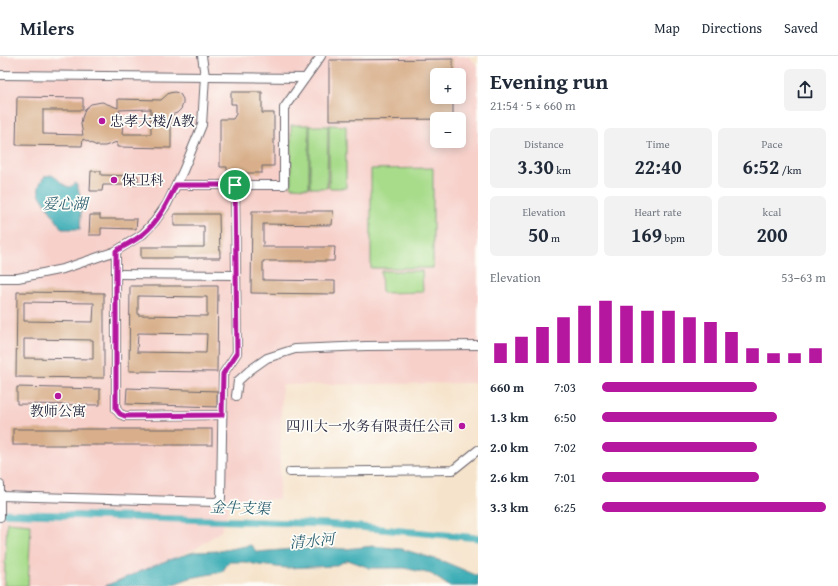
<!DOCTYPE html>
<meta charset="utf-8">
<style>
body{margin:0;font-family:"Gentium Book Plus","Noto Serif SC",serif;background:#f2f2f3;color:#1f2937;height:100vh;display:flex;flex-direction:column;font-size:15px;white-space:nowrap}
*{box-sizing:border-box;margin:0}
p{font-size:13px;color:#747a83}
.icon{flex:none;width:22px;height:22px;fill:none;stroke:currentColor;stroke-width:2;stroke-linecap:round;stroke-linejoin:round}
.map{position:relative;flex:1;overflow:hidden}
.details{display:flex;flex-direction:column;background:#fff;width:360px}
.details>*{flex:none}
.controls{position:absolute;left:430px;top:12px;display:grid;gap:8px}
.controls a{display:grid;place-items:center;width:36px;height:36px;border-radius:6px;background:#fff;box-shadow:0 2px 10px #0003;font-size:20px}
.pin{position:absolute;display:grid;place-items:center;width:34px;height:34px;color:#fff;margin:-17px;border:2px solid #fff;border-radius:50%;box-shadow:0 1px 4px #0007}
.round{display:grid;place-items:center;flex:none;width:42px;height:42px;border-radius:6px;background:#f2f2f3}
.headline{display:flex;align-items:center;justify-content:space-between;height:68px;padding:0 12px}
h1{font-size:22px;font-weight:600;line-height:30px}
.stats{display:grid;grid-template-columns:repeat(3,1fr);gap:6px;height:68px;padding:4px 12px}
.stats div{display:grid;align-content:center;border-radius:6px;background:#f2f2f3;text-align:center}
.stats b{font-size:20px;font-weight:600}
.stats small{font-size:11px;font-weight:400}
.stats p{font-size:11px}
.chart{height:112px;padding:8px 12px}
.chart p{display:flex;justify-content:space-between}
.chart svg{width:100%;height:72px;margin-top:4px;stroke:#b5179e;stroke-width:6}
ul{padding:0 12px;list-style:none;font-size:13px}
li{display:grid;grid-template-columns:64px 48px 1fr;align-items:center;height:30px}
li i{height:10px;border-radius:5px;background:#b5179e}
header{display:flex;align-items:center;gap:24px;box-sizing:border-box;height:56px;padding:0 20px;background:#fff;border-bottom:1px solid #e0e1e3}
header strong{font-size:19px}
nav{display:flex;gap:22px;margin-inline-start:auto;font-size:14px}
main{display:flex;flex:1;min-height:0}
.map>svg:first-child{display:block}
.built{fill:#f7d0ca;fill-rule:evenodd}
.green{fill:#a8dc8b;stroke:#657f63}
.water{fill:#39abb4;stroke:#2e6678}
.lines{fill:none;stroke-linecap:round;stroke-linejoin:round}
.canal{stroke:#39abb4;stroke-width:7}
.building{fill:#d8af8a;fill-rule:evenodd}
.minor-casing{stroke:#6c666d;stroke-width:10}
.minor{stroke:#fff;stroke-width:8}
.route-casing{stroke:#fff;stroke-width:8}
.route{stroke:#b5179e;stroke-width:5}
.poi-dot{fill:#b5179e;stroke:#fdfcf7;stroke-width:1.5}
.labels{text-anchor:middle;stroke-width:3.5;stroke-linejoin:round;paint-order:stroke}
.poi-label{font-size:14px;fill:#22223b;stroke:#fdfcf7;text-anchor:start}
.water-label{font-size:15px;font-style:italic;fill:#2c6071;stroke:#fdfcf7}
</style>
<header>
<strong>Milers</strong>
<nav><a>Map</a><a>Directions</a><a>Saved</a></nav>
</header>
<main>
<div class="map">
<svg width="478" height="530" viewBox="0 0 478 530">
<rect width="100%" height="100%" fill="#fdfcf7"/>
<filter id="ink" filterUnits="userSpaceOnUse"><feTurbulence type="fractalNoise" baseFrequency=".025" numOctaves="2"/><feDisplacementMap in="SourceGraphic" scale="8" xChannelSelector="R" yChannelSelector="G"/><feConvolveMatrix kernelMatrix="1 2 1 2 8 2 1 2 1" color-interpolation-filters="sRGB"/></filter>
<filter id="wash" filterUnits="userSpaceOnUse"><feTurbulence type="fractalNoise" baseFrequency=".012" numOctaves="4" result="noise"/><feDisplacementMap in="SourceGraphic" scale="16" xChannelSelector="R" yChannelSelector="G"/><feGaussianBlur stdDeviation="0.9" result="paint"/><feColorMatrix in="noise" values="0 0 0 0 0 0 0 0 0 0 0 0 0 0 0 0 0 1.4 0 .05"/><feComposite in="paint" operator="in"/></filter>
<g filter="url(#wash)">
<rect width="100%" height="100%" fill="#f6e3cb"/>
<path class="built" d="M0,0H468L478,10V327L282,329L279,443L231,445L221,475L197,492L105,530H0ZM437,19H459V41H437ZM437,63H459V85H437Z"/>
<g class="green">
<polygon points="291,69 309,69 309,132 291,131"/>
<polygon points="329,69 346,70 346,132 329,132"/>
<polygon points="310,70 328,70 327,132 310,132"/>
<polygon points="433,112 433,212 371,212 371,113"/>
<polygon points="381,215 422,215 423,236 382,237"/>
<polygon points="7,466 31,468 28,530 4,530"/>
</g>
<g class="water">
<path d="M51,119C59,122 62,130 70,131L76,127C83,142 81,157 80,173H62L39,138C38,130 40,126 45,120Z"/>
<polygon points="251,489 257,496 293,493 333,492 345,493 373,490 402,493 445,506 478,520 478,530 449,530 431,518 404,512 370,512 348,504 334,510 286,512 259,509 245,506 229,506 222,516 190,522 169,530 105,530 168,504 194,496 219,495"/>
</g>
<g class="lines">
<polyline class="canal" points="0,457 326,468 478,482"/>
</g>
<g id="blocks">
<g class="building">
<polygon points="453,3 453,19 437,19 437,41 453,41 453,63 329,64 329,4"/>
<path d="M175,36L180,38L183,43V48L181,53L177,57L171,59V92L117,91V86L105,90H97L83,83L82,90L16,89L17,41L83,42V54H43V78L83,79L81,68L82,62L85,53L91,48L102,46L118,52V43L161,44L169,37ZM151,53V78H122L123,67L119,54Z"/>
<polygon points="231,36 262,36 262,57 274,57 274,110 262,110 262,117 227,117 227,111 220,111 220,63 233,63 236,58 236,48 231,48"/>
<polygon points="91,115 101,115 101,119 138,120 138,129 103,129 102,135 90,135"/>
<polygon points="252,155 333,155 332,169 263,168 263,191 335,191 334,205 263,205 263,224 335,225 335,238 251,237"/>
<polygon points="174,158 219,158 220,202 141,202 141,191 204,191 204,170 174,170"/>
<polygon points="90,159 100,159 100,163 137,163 136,173 101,172 101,179 89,179"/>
<path d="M130,230H218L217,316L129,315ZM138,240L207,241V260L138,259ZM138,277L207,278L206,297L137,296Z"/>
<path d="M17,236L104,237V322L16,321ZM24,246L94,247L93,266L24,265ZM24,283L93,284V303L24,302Z"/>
<polygon points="17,331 100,333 100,349 17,348"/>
<polygon points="127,332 217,335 217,351 126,348"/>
<rect x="13" y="373" width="199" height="16"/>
</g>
</g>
</g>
<g filter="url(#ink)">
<use href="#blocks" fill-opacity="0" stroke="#6c666d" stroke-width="1"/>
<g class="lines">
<g class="minor-casing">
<g id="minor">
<polyline points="0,19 305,22"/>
<polyline points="176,129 235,129"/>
<polyline points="116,195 116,353 120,358 125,360 222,359"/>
<polyline points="116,218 236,219"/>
<polyline points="0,222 18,222 63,213 116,195 143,178 155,165 167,148 183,115 202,69 205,20 202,0"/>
<polyline points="236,340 238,325 250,314 267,302 295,293 366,290 478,289"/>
<polyline points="290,416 453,414 478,394"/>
<polyline points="0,429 0,461"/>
<polyline points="0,440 215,446 218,445 221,442 223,318 237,297 235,129 284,129 284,52 321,0"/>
</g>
</g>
<use href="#minor" class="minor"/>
</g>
</g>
<g class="lines" filter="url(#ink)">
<g class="route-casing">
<path id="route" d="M176,129H235L237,297L223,318L222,359L125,360L120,358L116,353V195C125,189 135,185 143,178C158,166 168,146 176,129Z"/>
</g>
<use href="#route" class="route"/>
</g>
<g class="poi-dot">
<circle cx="102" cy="65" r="4"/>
<circle cx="114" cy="124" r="4"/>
<circle cx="58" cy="340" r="4"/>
<circle cx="462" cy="370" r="4"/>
</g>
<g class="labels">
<g class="poi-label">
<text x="110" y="70">忠孝大楼/A教</text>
<text x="122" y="129">保卫科</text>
<text x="58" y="360" text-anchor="middle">教师公寓</text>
<text x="454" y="375" text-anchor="end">四川大一水务有限责任公司</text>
</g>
<g class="water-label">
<text x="65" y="153">爱心湖</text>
<text transform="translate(240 452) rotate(2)" y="5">金牛支渠</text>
<text transform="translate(312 485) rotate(-5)" y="5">清水河</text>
</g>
</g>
</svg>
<div class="controls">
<a>+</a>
<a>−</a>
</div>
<div class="pin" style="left:235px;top:129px;background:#1e9e55"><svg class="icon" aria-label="arrive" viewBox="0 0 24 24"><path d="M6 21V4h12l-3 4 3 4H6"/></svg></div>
</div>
<section class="details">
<div class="headline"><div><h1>Evening run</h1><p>21:54 · 5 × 660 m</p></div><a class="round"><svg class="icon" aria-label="share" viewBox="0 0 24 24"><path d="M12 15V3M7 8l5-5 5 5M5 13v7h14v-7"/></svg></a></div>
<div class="stats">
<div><p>Distance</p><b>3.30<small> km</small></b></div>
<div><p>Time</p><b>22:40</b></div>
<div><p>Pace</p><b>6:52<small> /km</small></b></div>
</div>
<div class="stats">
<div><p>Elevation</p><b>50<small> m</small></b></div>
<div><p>Heart rate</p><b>169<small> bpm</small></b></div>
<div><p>kcal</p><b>200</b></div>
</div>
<div class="chart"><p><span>Elevation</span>53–63 m</p>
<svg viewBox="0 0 160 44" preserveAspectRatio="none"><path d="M5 44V32M15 44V28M25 44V22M35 44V16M45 44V9M55 44V6M65 44V9M75 44V12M85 44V12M95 44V16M105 44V19M115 44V25M125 44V35M135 44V38M145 44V38M155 44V35"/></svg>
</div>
<ul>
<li><b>660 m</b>7:03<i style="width:69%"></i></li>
<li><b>1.3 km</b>6:50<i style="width:78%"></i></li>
<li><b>2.0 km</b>7:02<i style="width:69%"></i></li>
<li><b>2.6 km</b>7:01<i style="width:70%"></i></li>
<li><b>3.3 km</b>6:25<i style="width:100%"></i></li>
</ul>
</section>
</main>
